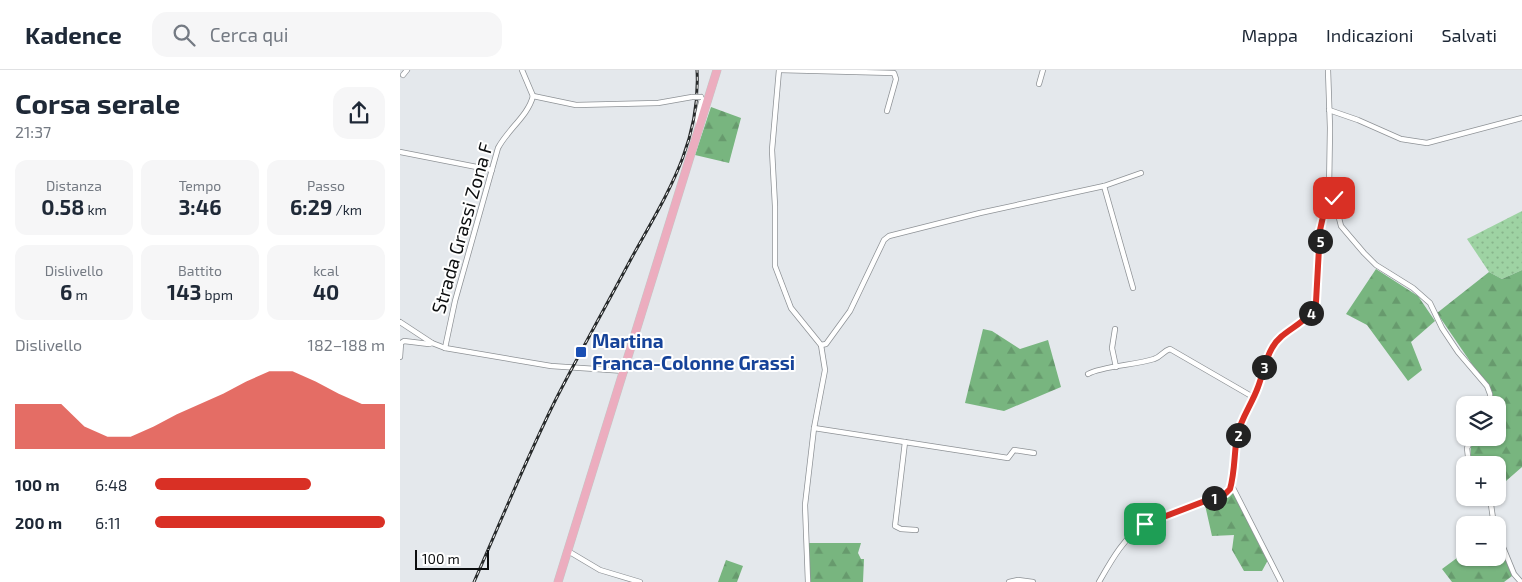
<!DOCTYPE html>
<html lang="it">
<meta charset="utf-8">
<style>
body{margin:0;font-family:"Exo 2",sans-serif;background:#f6f6f7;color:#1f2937;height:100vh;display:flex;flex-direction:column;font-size:19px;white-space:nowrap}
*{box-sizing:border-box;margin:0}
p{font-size:16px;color:#747a83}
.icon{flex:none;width:28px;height:28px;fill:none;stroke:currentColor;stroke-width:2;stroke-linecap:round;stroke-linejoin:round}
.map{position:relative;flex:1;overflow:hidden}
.side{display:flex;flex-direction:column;background:#fff;width:400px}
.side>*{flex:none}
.fabs{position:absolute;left:1056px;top:326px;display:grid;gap:10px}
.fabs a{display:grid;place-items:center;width:50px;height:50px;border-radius:10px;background:#fff;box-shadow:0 1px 4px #0004;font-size:25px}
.scale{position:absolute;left:15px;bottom:12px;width:74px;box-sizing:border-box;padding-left:5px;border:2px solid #0c0e0f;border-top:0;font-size:14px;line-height:18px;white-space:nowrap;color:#0c0e0f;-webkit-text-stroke:4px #fff;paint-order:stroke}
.pin{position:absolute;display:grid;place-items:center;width:42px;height:42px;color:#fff;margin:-21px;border-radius:10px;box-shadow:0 2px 8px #0006}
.km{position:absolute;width:25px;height:25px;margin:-12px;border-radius:50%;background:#222;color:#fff;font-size:14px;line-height:25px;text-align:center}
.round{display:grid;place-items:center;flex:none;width:52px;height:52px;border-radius:15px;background:#f6f6f7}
.summary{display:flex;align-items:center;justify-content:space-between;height:85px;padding:0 15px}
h1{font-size:28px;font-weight:700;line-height:38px}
.stats{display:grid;grid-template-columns:repeat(3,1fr);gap:8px;height:85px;padding:5px 15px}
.stats div{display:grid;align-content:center;border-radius:12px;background:#f6f6f7;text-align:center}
.stats b{font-size:21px;font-weight:700}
.stats small{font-size:14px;font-weight:400}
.stats p{font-size:14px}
.chart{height:140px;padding:10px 15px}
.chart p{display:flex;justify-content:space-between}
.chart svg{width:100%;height:90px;margin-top:5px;fill:#d93025;opacity:.7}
ul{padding:0 15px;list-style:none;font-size:16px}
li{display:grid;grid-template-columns:80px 60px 1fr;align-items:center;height:38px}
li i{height:12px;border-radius:6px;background:#d93025}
header{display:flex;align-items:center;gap:30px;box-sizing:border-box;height:70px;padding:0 25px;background:#fff;border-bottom:1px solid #e0e1e3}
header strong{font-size:24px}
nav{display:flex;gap:28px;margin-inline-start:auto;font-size:18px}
.search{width:350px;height:45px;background:#f6f6f7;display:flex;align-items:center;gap:12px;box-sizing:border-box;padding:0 18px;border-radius:15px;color:#747a83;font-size:19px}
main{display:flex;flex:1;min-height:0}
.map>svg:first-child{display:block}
.grass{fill:url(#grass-dots)}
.forest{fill:url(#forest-firs)}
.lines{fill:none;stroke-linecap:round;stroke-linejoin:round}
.street-casing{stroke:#8e9296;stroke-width:6}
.primary-casing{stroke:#c5c5c5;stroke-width:9}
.street{stroke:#fff;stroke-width:4.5}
.primary{stroke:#ecadbf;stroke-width:8}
.rail-casing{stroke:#282b2c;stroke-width:3}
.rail{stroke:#fff;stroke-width:1;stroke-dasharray:4;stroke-linecap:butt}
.street-bridge-casing{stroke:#8e9296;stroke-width:6;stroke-linecap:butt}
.street-bridge{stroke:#fff;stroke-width:4.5}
.route-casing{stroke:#fff;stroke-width:10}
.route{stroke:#d93025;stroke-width:6}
.transit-dot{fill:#1a4fb4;stroke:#fff;stroke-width:2}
.labels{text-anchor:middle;stroke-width:4;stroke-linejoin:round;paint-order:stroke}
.street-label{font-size:19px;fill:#0c0e0f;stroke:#fff}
.transit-label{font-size:19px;font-weight:bold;fill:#164399;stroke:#fff;text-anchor:start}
</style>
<header>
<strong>Kadence</strong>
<div class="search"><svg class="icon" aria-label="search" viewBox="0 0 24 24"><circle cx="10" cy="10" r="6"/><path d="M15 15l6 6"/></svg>Cerca qui</div>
<nav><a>Mappa</a><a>Indicazioni</a><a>Salvati</a></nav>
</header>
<main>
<section class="side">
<div class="summary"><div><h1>Corsa serale</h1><p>21:37</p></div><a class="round"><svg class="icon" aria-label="share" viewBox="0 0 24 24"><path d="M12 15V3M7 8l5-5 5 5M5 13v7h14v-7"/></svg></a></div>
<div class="stats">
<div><p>Distanza</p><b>0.58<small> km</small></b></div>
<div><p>Tempo</p><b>3:46</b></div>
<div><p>Passo</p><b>6:29<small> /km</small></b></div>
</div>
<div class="stats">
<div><p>Dislivello</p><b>6<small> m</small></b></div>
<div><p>Battito</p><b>143<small> bpm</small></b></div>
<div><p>kcal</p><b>40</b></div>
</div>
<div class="chart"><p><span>Dislivello</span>182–188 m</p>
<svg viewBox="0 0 160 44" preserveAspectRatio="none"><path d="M0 44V22L10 22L20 22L30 33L40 38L50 38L60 33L70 27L80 22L90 17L100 11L110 6L120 6L130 11L140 17L150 22L160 22V44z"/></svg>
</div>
<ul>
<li><b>100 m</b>6:48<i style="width:68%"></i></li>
<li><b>200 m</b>6:11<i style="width:100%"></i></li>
</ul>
</section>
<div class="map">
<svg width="1122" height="512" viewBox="0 0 1122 512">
<defs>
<pattern id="grass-dots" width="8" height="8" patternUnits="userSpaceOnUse" patternTransform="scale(1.25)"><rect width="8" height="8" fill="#9ed3a3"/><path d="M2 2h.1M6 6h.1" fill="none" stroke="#87b48b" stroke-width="1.8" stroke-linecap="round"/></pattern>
<pattern id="forest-firs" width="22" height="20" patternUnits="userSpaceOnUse" patternTransform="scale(1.25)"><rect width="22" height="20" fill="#78b57f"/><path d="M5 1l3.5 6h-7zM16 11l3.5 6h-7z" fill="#679a6d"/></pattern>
</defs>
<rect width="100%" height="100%" fill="#e4e8ec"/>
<polygon class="grass" points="1122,141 1122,200 1102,209 1089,202 1067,169"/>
<g class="forest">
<polygon points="311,37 341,48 329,93 295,85"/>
<polygon points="976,199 1018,226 1035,251 1011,272 1022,300 1008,311 967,255 946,244"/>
<path d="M1122,200V397L1098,418V395H1073C1070,384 1069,377 1075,368H1098V335H1092L1093,325L1037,243L1089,202L1102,209Z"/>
<polygon points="583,259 592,261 620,279 648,270 661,317 604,341 565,333"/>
<polygon points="829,422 833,423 868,490 862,501 844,501 832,480 834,465 812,466 805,435"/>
<polygon points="1098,469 1112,506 1104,512 1052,512 1042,499 1065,482 1065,488 1098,488"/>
<polygon points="408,473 461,473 458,483 461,489 464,489 463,512 407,512"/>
<polygon points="326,490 343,496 337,512 318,512"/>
</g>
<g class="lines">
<g class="street-casing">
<g id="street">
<polyline points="122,0 133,26"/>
<polyline points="379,0 372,80 375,136 375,196 391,238 421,275 425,300 414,358 405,435 408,512"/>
<polyline points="379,0 494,3 496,9 487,41"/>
<polyline points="3,5 7,0"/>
<polyline points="639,14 643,0"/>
<polyline points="133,26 176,35 258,33 292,27"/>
<polyline points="929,40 958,50 1001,69 1027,73 1122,48"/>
<polyline points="298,56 297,48 302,29 301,27"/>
<polyline points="0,82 92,100"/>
<polyline points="704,116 733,218"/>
<polyline points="929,120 934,128 941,156 964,183 976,195 1013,218 1030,233 1042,258 1058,282 1087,316 1090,324 1090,335"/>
<polyline points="0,252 32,273 45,278 151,296 225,301"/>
<polyline points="715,259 712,278 716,297"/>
<polyline points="421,275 426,274 450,241 484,170 489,166 580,143 704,116 741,103"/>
<path d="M45,278L55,231L98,78C108,59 128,46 133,26"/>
<polyline points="0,287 1,273 4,271 29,274 32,273"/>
<path d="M688,304C702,296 736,295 754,289C761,287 763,281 770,279L853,327"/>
<polyline points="414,358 608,388 614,380 634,383"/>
<polyline points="505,372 495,456 501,459 516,460"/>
<polyline points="1069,395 1067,378 1073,368"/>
<polyline points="831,414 881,512"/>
<polyline points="1090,428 1094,455"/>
<polyline points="1098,465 1114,504 1121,512"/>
<polyline points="168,481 200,500 240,512"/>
<polyline points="609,512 618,510 633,512"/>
<path d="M699,512C711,491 724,467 745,454L826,423L830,419C835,403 834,384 837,366C841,348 852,334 858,317C863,304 865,290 872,278C883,258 909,255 916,232L921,160L929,120L930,58L928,0"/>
</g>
</g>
<g class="primary-casing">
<polyline id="primary" points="158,512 317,0"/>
</g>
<use href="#street" class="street"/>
<use href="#primary" class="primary"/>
<g class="rail-casing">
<path id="rail" d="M74,512C101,451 126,389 156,329C180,282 206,236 231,189C265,127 301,74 297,0"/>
</g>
<use href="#rail" class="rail"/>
<g class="street-bridge-casing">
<polyline id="street-bridge" points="292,27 301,27"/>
</g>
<use href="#street-bridge" class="street-bridge"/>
</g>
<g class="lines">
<g class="route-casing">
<path id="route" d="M745,454L826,423L830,419C835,402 834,384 837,366C841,348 852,334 858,317C863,304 865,290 872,278C883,258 909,255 916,232L920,160L929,120L934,128"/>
</g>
<use href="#route" class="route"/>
</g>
<rect class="transit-dot" x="175" y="276" width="12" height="12" rx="2.5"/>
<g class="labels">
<g class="street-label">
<text transform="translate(62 158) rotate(-74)" y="7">Strada Grassi Zona F</text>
</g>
<g class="transit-label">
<text x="192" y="278">Martina<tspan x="192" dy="22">Franca-Colonne Grassi</tspan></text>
</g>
</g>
</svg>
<div class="fabs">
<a><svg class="icon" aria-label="layers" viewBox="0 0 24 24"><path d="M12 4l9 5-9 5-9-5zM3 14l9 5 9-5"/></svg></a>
<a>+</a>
<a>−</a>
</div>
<div class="scale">100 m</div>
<div class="pin" style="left:745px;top:454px;background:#1e9e55"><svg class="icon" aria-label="arrive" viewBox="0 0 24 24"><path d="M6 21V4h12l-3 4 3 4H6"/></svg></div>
<div class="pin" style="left:934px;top:128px;background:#d93025"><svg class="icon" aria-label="check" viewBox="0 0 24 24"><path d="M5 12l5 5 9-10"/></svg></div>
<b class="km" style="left:814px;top:428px">1</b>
<b class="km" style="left:838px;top:365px">2</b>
<b class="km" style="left:864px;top:297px">3</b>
<b class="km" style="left:911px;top:243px">4</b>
<b class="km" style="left:920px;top:171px">5</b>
</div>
</main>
